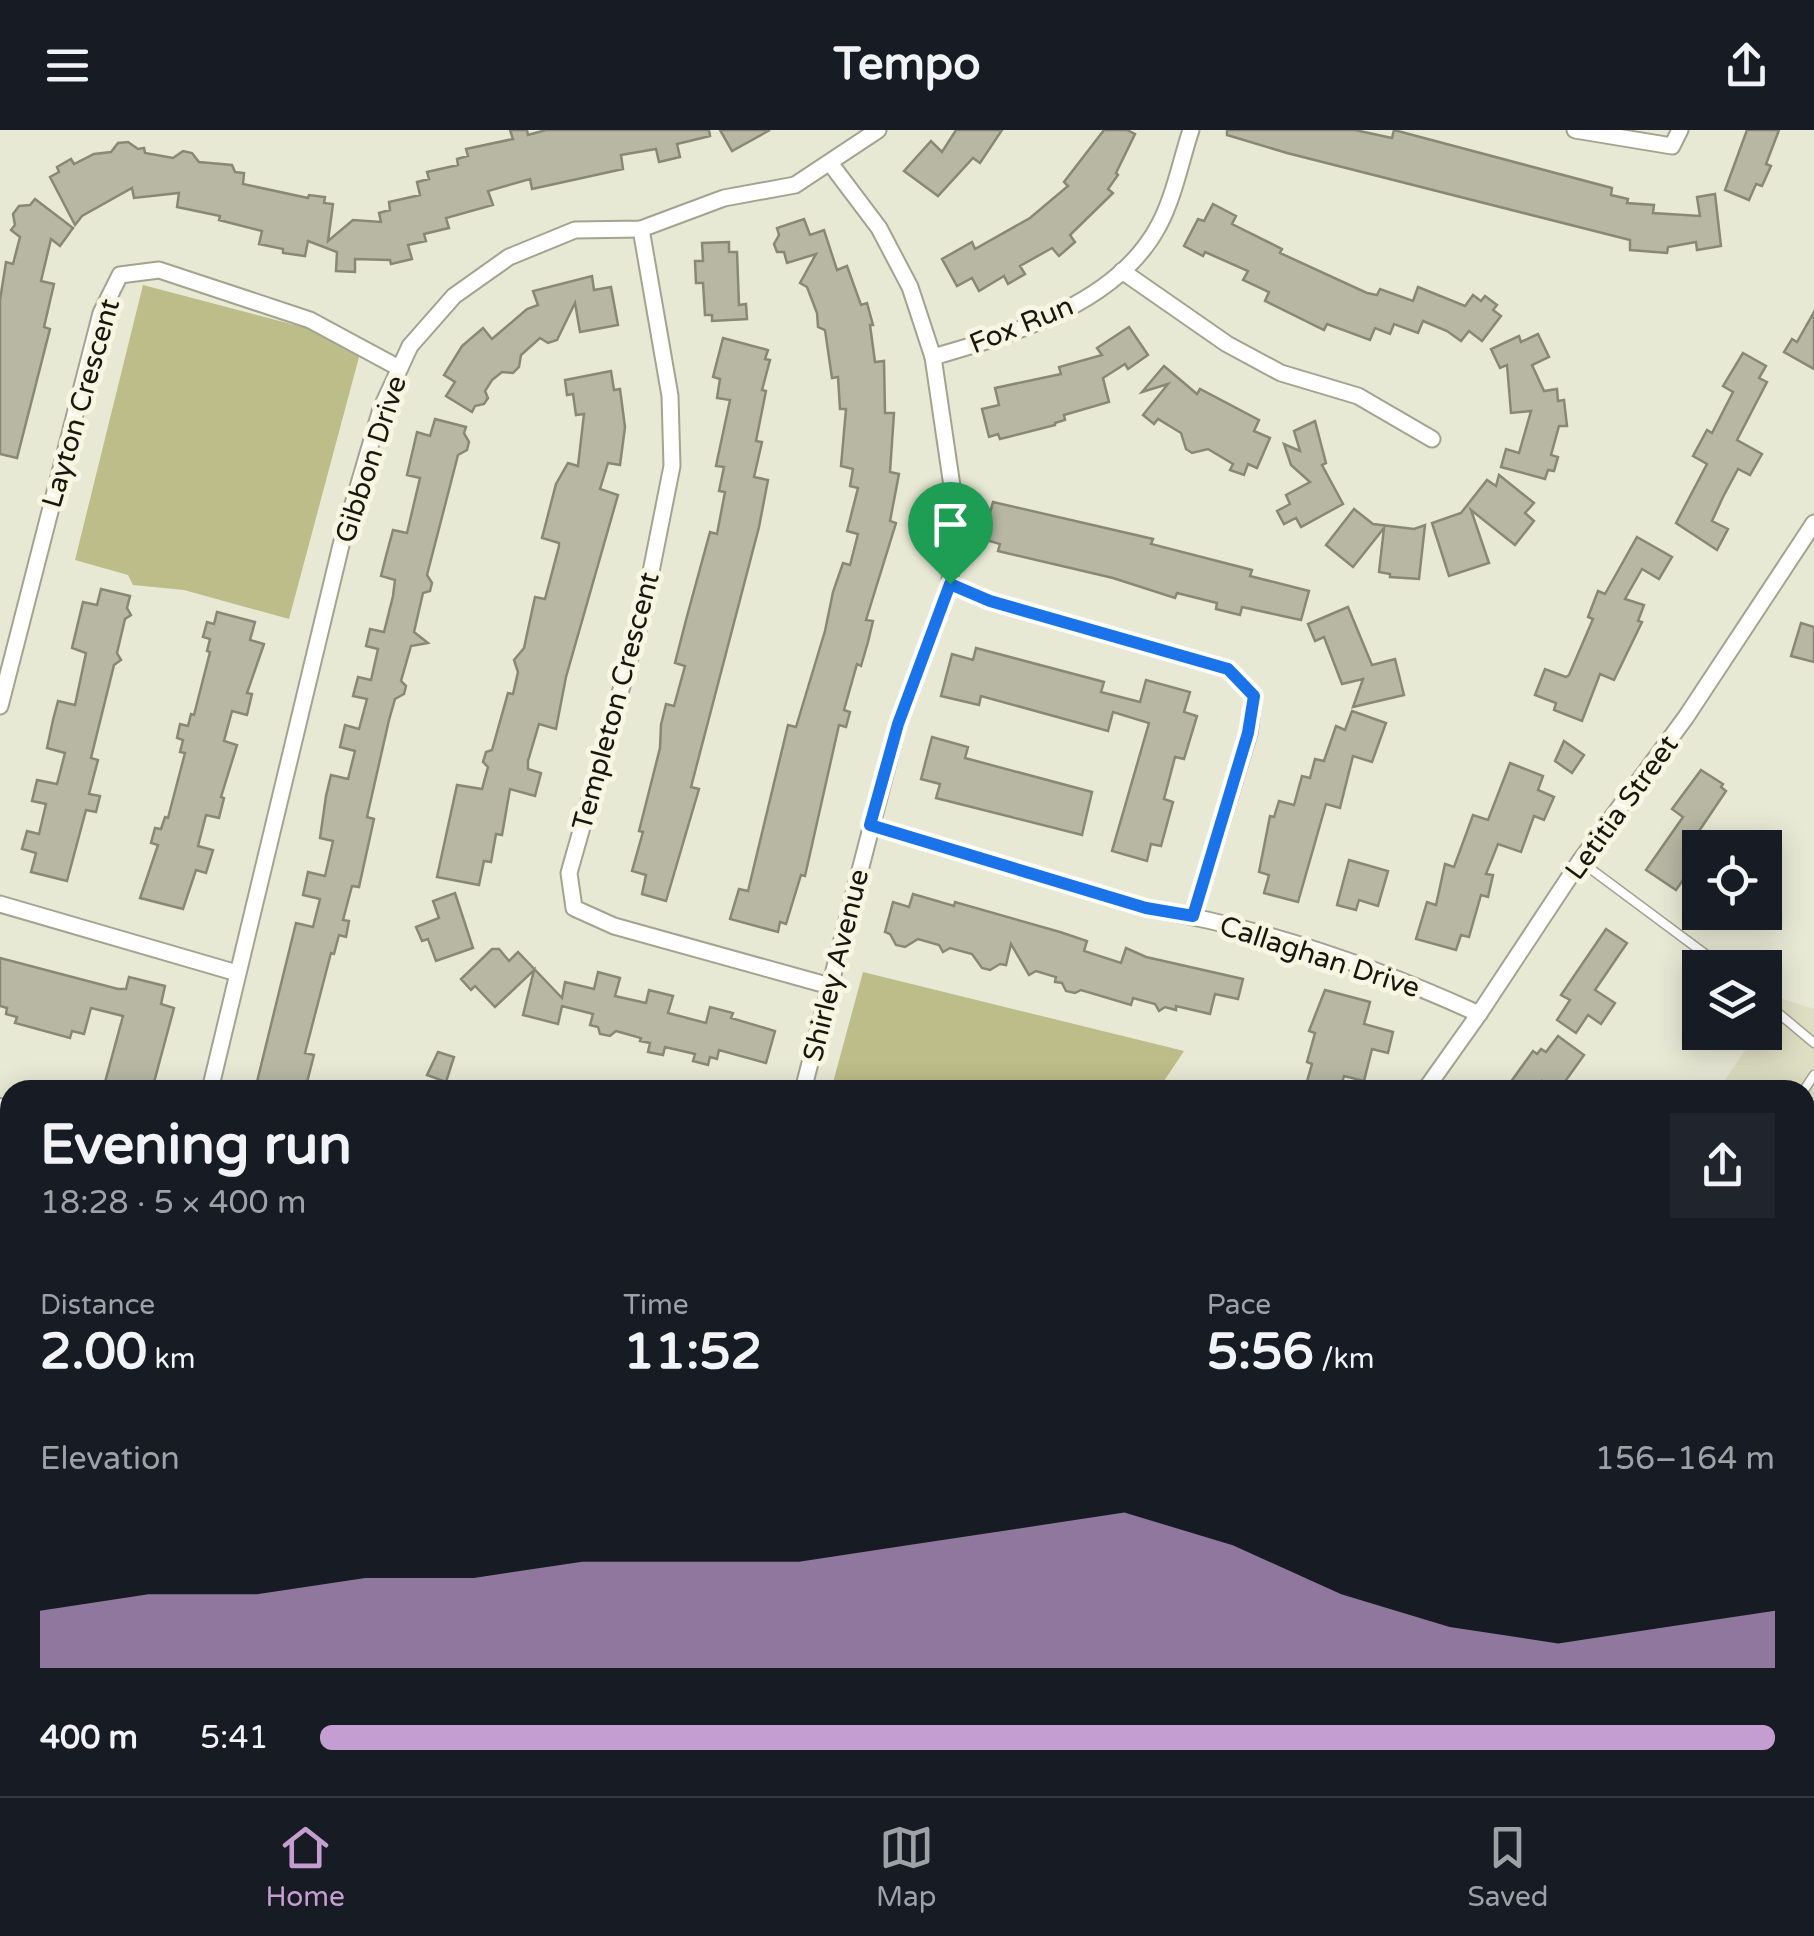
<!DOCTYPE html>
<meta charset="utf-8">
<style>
body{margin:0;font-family:"Varela Round",sans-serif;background:#20242c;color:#f1f3f6;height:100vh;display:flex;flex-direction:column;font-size:38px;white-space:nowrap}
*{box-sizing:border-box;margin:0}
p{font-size:32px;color:#9ea1a6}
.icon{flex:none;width:55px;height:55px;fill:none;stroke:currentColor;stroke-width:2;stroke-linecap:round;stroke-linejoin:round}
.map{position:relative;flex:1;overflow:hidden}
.details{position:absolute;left:0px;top:950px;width:1815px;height:718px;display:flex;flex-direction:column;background:#171b24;border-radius:30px 30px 0 0;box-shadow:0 5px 25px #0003}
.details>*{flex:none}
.buttons{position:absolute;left:1682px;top:700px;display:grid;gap:20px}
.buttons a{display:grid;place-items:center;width:100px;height:100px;border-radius:0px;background:#171b24;box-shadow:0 5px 25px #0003;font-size:50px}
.pin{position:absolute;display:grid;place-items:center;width:85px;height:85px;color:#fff;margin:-102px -42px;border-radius:50% 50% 50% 0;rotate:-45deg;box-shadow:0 0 10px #0007}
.pin .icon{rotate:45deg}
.round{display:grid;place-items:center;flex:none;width:105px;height:105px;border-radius:0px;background:#20242c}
.head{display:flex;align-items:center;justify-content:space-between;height:170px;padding:0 40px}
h1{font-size:55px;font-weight:700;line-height:75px}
.figures{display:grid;grid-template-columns:repeat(3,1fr);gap:15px;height:170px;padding:10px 40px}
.figures div{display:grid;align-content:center}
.figures b{font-size:50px;font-weight:700}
.figures small{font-size:28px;font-weight:400}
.figures p{font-size:28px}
.chart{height:280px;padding:20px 40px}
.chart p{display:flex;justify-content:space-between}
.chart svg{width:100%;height:180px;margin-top:10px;fill:#c49ed1;opacity:.7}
ul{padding:0 40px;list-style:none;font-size:32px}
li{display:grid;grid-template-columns:160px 120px 1fr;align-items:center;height:75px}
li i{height:25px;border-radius:12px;background:#c49ed1}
header{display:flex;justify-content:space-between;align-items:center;height:130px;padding:0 40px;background:#171b24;font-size:45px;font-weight:700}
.tab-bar{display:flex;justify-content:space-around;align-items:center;height:140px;border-top:2px solid #363941;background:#171b24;font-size:28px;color:#9ea1a6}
.tab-bar a{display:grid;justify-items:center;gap:5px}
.tab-bar .active{color:#c49ed1}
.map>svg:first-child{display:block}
.built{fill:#dddec2}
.green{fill:#bcbd88}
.building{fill:#b7b7a4;stroke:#888876;stroke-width:2.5}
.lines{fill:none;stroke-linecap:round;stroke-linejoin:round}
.lane-casing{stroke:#a3a390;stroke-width:11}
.street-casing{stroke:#a3a390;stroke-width:19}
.secondary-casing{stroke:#a3a390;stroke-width:26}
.lane{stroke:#fff;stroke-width:8}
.street{stroke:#fff;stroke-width:15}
.secondary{stroke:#fff;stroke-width:22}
.route-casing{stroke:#fff;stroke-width:20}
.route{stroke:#1a73e8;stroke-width:12}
.labels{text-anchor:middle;stroke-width:10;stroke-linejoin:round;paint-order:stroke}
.street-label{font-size:28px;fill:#171710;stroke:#f6f6e2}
</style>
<header><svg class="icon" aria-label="menu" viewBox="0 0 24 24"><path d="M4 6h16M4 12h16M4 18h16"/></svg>Tempo<svg class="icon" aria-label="share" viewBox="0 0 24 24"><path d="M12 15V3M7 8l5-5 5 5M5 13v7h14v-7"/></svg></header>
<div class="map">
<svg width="1814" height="1666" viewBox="0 0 1814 1666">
<rect width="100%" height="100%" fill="#e8e9d5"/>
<polygon class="built" points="1780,868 1814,879 1814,1281 1805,1279 1805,960 1718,960 1757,903 1765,902 1765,890"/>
<g class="green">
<polygon points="143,155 318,201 359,227 289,489 184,460 133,455 128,445 75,430"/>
<polygon points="863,842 1184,921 1158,960 831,960"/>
<polygon points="10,1219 10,1511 0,1519 0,1226"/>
</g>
<g class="building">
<polygon points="510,0 527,0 528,5 546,0 709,0 710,6 677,14 680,27 659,32 656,19 621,25 623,39 532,59 530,49 488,61 493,75 446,88 449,98 424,104 426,111 408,115 412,129 391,134 390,130 355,129 355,142 336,141 337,122 308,111 305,126 283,123 283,119 259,114 262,101 219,90 220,86 177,77 179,63 134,68 132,58 82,86 75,95 50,47 59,42 57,37 71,29 74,34 94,24 111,22 118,13 128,12 138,19 144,18 145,23 173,28 183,21 192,23 199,32 232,35 235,42 244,43 243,54 308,68 309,65 325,67 324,73 333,74 328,111 353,90 381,92 379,83 390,80 389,72 420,65 417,52 429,49 427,42 458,35 457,29 468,26 466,19 513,9"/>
<polygon points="720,0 770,0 732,21"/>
<polygon points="956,0 1002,0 980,33 973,28 938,66 904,41 931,11 942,22"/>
<polygon points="1104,0 1127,0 1135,4 1116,43 1118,45 1108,59 1113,63 1070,105 1075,112 1059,126 1052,118 1020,136 1025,144 1008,154 1004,146 979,161 972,148 957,156 942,129 972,112 975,119 1030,88 1068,56 1064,52"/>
<polygon points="1227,0 1355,0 1392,8 1394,0 1612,58 1611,65 1628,69 1627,73 1654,75 1653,83 1700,86 1697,67 1715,64 1721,116 1697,120 1696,112 1668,117 1667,123 1630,120 1630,110 1287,23 1227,5"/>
<polygon points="1747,0 1779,0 1766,34 1771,36 1762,56 1756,54 1749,70 1725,60"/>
<polygon points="35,69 73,98 60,116 51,109 41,151 54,154 44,197 50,199 17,328 0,324 0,170 6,132 13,134 20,107 11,100 15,95 13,84 19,76 30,75"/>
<polygon points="1213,74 1236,86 1232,94 1282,119 1280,123 1367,163 1377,165 1380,159 1413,171 1418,157 1465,176 1473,165 1481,171 1485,166 1497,175 1493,180 1501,186 1482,211 1469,201 1461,211 1447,201 1423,191 1418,203 1394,194 1390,204 1375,198 1370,210 1327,194 1324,200 1265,171 1269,162 1243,150 1248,141 1205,122 1203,126 1184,116 1198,89 1204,91"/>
<polygon points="804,89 810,105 824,100 837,140 847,136 861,175 867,173 873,195 870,195 875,232 884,231 885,283 894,283 890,342 899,344 890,391 896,393 866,490 873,491 868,512 861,536 857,534 844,580 850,582 846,597 839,595 805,746 801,745 786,794 780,792 778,802 730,789 739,759 748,761 788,595 796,597 825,501 833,462 843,433 850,435 858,404 847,401 858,358 850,356 853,339 841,336 846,279 840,279 838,247 832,248 825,200 818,197 817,183 807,157 800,153 816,124 787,133 784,122 777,122 774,114 779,105 777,98"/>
<polygon points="729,112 729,122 737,122 739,175 746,174 747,189 712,191 712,185 705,185 703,153 696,153 695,131 703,131 702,113"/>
<polygon points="592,146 594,160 611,157 618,195 580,202 575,173 557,210 548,213 540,208 521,225 519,237 513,243 502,242 492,250 485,261 488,268 484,274 475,276 472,282 446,266 455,252 444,245 462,216 483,198 492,209 527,179 538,175 533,161"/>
<polygon points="1814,182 1814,239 1784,222 1792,209 1797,212"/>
<polygon points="1129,197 1148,225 1128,239 1125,234 1103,248 1109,272 1064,285 1065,290 1055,293 1055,295 1000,309 998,304 989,307 982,279 999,275 995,258 1061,244 1059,237 1102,225 1097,218"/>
<polygon points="1538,204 1549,227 1532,235 1544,261 1557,259 1558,271 1564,270 1567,296 1559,296 1551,325 1558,327 1554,341 1548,340 1545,349 1501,337 1506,319 1519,323 1531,281 1511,283 1507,235 1500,238 1491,219 1519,206 1521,212"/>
<polygon points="723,208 768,220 765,229 770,230 762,260 766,261 756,311 762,312 754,347 768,350 759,397 691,657 699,659 666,771 642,764 646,745 632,741 643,702 639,701 660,618 661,595 666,574 674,576 685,536 675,533 686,490 710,402 717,404 725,362 719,361 724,337 716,336 730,270 717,268 720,249 713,247"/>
<polygon points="1743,223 1766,236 1759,248 1767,252 1737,310 1762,324 1750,345 1738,339 1723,367 1712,391 1728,399 1717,420 1676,393 1707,334 1693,326 1707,300 1712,303 1733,262 1723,256"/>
<polygon points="1164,236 1197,264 1200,259 1259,290 1254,301 1270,308 1257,338 1248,334 1244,345 1230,340 1233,334 1208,319 1192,323 1186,319 1181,303 1158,289 1154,294 1143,285 1168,254 1142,262"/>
<polygon points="611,241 614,260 620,259 625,297 620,335 608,333 600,359 618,365 566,547 556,599 539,594 528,631 528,639 541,643 535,666 510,659 502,705 496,704 491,732 484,731 479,755 437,747 457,655 482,659 488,637 483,632 486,622 492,620 508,563 513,564 518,542 514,530 524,518 535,467 545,469 559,416 559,413 542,408 556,354 568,333 578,336 584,284 576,285 573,264 567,265 565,250"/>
<polygon points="435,289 466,297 464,303 469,312 467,320 458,325 427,445 432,453 430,461 423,463 414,502 428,513 411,516 401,551 406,556 404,564 395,569 389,590 367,687 374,689 359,757 352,756 343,790 349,791 346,807 339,805 334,824 331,823 305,923 314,925 305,960 255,960 296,793 313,797 320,769 303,765 308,742 325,746 333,711 320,708 326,666 331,645 348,649 355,621 340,617 345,595 359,599 367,569 353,566 358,547 371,550 378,519 366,516 370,499 384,502 393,466 395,450 381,446 386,426 393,400 407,403 420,348 407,345 417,302 430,306"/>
<polygon points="1315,291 1326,333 1322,335 1343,374 1301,397 1296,388 1284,394 1277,381 1290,374 1286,365 1310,352 1291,335 1284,314 1300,321 1294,301"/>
<polygon points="1499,345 1534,373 1525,383 1534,391 1515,415 1471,380 1489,433 1449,446 1432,393 1461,383 1487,350 1496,356"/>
<polygon points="993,372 1153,409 1151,414 1252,440 1250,446 1309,461 1301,490 1242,477 1240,485 1216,479 1217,473 1177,463 1175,468 1113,448 998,421 1000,414 983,409"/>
<polygon points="1354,379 1373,394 1414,399 1425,395 1419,449 1390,447 1390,444 1379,442 1384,398 1353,437 1326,415"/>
<polygon points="1637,407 1672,427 1659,449 1642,439 1625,469 1644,475 1638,491 1642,492 1614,550 1600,544 1582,591 1554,580 1556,573 1535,565 1545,539 1566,547 1569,545 1593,489 1588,487 1598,461 1605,464"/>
<polygon points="101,459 130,466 127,478 131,485 125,489 117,523 121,530 114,535 91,628 98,630 89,664 100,666 96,682 86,680 67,751 31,742 36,723 22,719 27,701 39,704 46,674 32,671 37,650 57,654 65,623 47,618 53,590 58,571 75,575 86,523 72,518 83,472 97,475"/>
<polygon points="1348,477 1372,535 1395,529 1404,565 1353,577 1363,549 1342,554 1324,507 1315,511 1308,494"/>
<polygon points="217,482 255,492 250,510 264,514 247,563 252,564 247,585 232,581 224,611 237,615 221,667 224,668 219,688 206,685 198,716 213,720 206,743 196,740 183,779 140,768 158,715 151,713 155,698 161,699 165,687 168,688 185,623 180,622 183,610 177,608 180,594 188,596 191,584 194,585 210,522 207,521 210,509 203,507 207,492 214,494"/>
<polygon points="1801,493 1814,497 1814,532 1791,526"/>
<polygon points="976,518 1104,552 1101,562 1140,572 1146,550 1190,562 1184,582 1197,586 1184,629 1175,627 1164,669 1173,672 1161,716 1151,714 1147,731 1112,721 1149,593 1113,582 1108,601 981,566 979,575 941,566 952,524 973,530"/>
<polygon points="1352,581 1386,593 1372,632 1353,626 1340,678 1326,674 1298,772 1264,763 1269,745 1259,742 1270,686 1274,687 1279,671 1294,675 1302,646 1310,648 1315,629 1324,631 1336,596 1345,600"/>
<polygon points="932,607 968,617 965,628 1092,662 1082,705 936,668 940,654 921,649"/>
<polygon points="1564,611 1584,625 1572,643 1555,631"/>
<polygon points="1510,633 1543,646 1538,660 1554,667 1544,690 1534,686 1521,722 1498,714 1486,744 1493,745 1488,767 1481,765 1469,807 1461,805 1456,820 1416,809 1427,772 1436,775 1445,734 1454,737 1473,685 1488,690"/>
<polygon points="1701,640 1723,654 1721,657 1726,661 1693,710 1705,718 1700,718 1700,725 1676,760 1646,740 1683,687 1672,679"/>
<polygon points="1349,730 1388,741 1378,776 1359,770 1356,780 1337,775"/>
<polygon points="455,763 473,818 436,831 428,809 422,811 416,797 439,788 433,771"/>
<polygon points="913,764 954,776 955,772 1060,802 1087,811 1084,821 1121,833 1126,818 1146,827 1243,849 1238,869 1215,864 1210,884 1176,876 1176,880 1165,877 1159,881 1155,874 1133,868 1131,875 1081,860 1075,863 1066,861 1062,853 1055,852 1056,847 1036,841 1029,845 1011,814 1006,835 1000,834 990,840 982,838 972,824 950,818 943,822 939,815 918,809 905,817 896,815 890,804 885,802 893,772 909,777"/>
<polygon points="1606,799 1627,813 1595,860 1615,873 1601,894 1588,885 1576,903 1557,890 1570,870 1561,865"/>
<polygon points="492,819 499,819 509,831 518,822 562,868 565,852 594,859 598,842 620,848 615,866 646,873 649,860 673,866 668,883 706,893 710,877 733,883 731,888 775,901 766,933 719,920 717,929 710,927 708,935 693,931 695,924 665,917 663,925 648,922 650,913 640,911 641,908 616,901 610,906 600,904 598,897 590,895 593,884 562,876 558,894 523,885 534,840 495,877 475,856 471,860 461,849"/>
<polygon points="0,828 118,859 126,859 129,847 165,856 161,874 174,878 153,956 139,952 137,960 104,956 123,886 91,878 84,904 72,901 70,908 15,893 17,887 6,884 7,878 0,876"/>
<polygon points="1325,860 1370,872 1364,894 1393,902 1388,923 1372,919 1364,951 1344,946 1340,960 1306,955 1312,934 1307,932 1315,903 1309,901"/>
<polygon points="1558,906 1584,925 1559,960 1542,951 1536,960 1505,960 1533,921 1537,924 1541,919 1546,922"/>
<polygon points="438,922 454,927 446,952 427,945"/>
</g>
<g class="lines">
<g class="lane-casing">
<g id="lane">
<polyline points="1580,731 1724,838"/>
<polyline points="1765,872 1814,913"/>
<polyline points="1804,960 1814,945"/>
</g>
</g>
<g class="street-casing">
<g id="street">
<polyline points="1575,0 1672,16 1680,0"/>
<polyline points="641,99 670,266 672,336 643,482 569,743 574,778 614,796 830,856"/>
<polyline points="1122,141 1227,214 1281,243 1358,266 1432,309"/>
<path d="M933,227C1012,204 1117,175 1159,95C1174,67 1181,30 1191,0"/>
<polyline points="950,454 990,471 1228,539 1254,566 1249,603 1193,786"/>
<polyline points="0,576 101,183 120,145 159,140 310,190 399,238"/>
<path d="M870,695L1146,778C1260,797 1374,836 1479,884"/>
<polyline points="0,774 237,843"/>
<polyline points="210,960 341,415 381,279 410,216 454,166 509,127 575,100 641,99 724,68 795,55 878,0"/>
<polyline points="803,960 898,594 950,454 953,363 933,227 910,157 879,98 830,33"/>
<polyline points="1425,960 1479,884 1580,731 1686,587 1814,393"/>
<polyline points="1058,1658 1093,1666"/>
<polyline points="59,1666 61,1658"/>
<polyline points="156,1666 167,1658"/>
<polyline points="623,1666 625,1658"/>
<polyline points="1139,1666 1141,1658"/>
<polyline points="1451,1666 1453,1658"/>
</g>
</g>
<g class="secondary-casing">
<g id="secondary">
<polyline points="0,980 10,983"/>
<polyline points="1805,1446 1814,1448"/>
</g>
</g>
<use href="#lane" class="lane"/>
<use href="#street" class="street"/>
<use href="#secondary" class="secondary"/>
</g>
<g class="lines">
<g class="route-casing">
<polygon id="route" points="950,454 990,471 1228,539 1254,566 1248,603 1193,786 1146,778 870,695 898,594"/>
</g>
<use href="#route" class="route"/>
</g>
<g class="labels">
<g class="street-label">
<text transform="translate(1021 194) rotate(-22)" y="10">Fox Run</text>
<text transform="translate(80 273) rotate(-74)" y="10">Layton Crescent</text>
<text transform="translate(370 329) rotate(-72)" y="10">Gibbon Drive</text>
<text transform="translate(615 571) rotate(-75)" y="10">Templeton Crescent</text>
<text transform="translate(1621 677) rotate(-54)" y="10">Letitia Street</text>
<text transform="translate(1320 826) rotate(18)" y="10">Callaghan Drive</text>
<text transform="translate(835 835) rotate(-76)" y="10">Shirley Avenue</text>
</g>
</g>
</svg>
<div class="buttons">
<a><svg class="icon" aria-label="locate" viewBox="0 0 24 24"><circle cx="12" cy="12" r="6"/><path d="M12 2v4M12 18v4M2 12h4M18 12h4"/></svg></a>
<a><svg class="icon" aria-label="layers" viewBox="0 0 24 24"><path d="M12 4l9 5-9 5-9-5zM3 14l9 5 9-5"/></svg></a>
</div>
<div class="pin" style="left:950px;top:454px;background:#1e9e55"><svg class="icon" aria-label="arrive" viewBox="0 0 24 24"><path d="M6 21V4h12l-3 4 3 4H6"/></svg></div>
<section class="details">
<div class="head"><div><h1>Evening run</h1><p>18:28 · 5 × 400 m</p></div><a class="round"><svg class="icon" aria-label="share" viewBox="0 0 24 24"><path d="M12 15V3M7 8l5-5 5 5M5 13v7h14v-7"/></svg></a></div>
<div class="figures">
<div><p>Distance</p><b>2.00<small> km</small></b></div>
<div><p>Time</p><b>11:52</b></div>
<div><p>Pace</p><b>5:56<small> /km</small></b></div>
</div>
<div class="chart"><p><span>Elevation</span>156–164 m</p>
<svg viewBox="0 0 160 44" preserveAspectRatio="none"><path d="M0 44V30L10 26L20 26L30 22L40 22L50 18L60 18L70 18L80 14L90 10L100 6L110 14L120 26L130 34L140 38L150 34L160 30V44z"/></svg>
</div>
<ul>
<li><b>400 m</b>5:41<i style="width:100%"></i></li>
</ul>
</section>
</div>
<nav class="tab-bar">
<a class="active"><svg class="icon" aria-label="home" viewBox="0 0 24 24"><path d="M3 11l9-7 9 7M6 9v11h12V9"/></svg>Home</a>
<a><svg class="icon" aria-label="map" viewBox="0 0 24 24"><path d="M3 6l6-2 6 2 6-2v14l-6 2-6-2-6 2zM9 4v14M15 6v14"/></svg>Map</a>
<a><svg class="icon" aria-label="saved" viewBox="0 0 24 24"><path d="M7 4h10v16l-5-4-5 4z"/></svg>Saved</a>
</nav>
